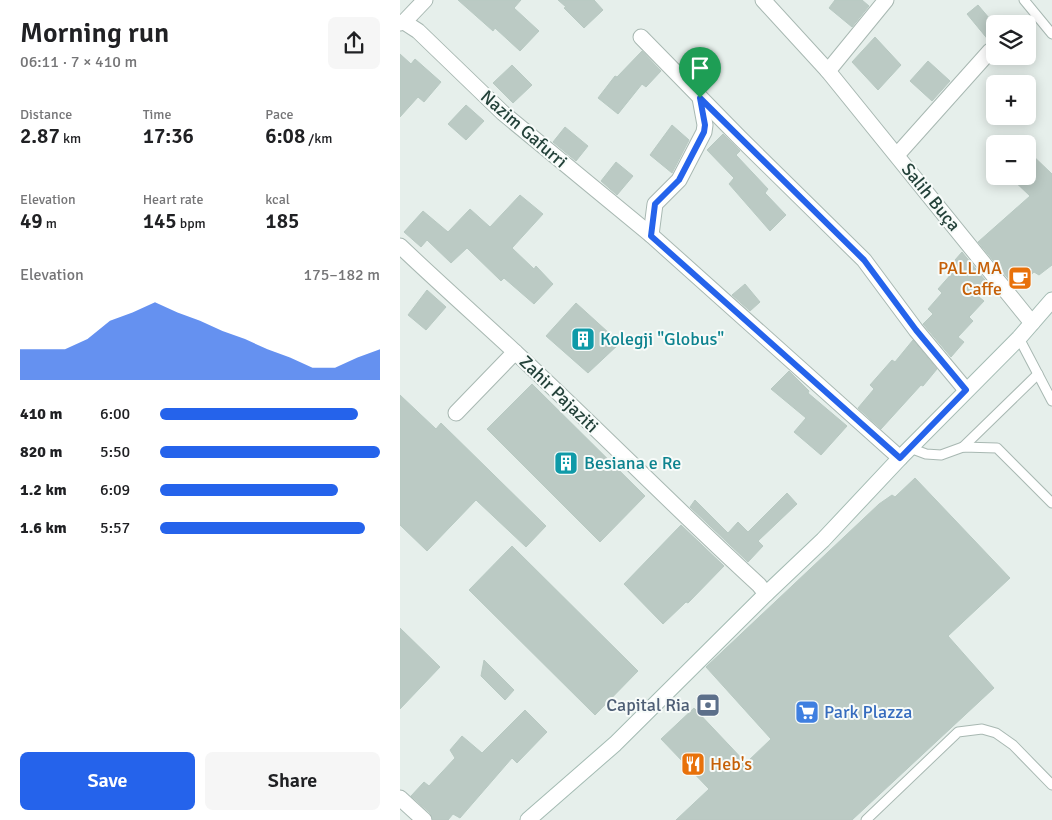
<!DOCTYPE html>
<meta charset="utf-8">
<style>
body{margin:0;font-family:Signika,sans-serif;background:#f6f6f6;color:#202124;height:100vh;display:flex;flex-direction:column;font-size:19px;white-space:nowrap}
*{box-sizing:border-box;margin:0}
p{font-size:16px;color:#757577}
.icon{flex:none;width:28px;height:28px;fill:none;stroke:currentColor;stroke-width:2;stroke-linecap:round;stroke-linejoin:round}
.map{position:relative;flex:1;overflow:hidden}
.drawer{display:flex;flex-direction:column;background:#fff;width:400px}
.drawer>*{flex:none}
.tools{position:absolute;left:586px;top:15px;display:grid;gap:10px}
.tools a{display:grid;place-items:center;width:50px;height:50px;border-radius:8px;background:#fff;box-shadow:0 2px 12px #0003;font-size:25px}
.pin{position:absolute;display:grid;place-items:center;width:42px;height:42px;color:#fff;margin:-51px -21px;border-radius:50% 50% 50% 0;rotate:-45deg;box-shadow:0 0 5px #0007}
.pin .icon{rotate:45deg}
.round{display:grid;place-items:center;flex:none;width:52px;height:52px;border-radius:8px;background:#f6f6f6}
.overview{display:flex;align-items:center;justify-content:space-between;height:85px;padding:0 20px}
h1{font-size:28px;font-weight:600;line-height:38px}
.figures{display:grid;grid-template-columns:repeat(3,1fr);gap:8px;height:85px;padding:5px 20px}
.figures div{display:grid;align-content:center}
.figures b{font-size:21px;font-weight:600}
.figures small{font-size:14px;font-weight:400}
.figures p{font-size:14px}
.chart{height:140px;padding:10px 20px}
.chart p{display:flex;justify-content:space-between}
.chart svg{width:100%;height:90px;margin-top:5px;fill:#2563eb;opacity:.7}
.button{display:flex;gap:10px;margin-top:auto;padding:10px 20px}
.button a{flex:1;height:58px;border-radius:8px;background:#2563eb;color:#fff;font-size:20px;font-weight:600;line-height:58px;text-align:center}
.button a+a{background:#f6f6f6;color:#202124}
ul{padding:0 20px;list-style:none;font-size:16px}
li{display:grid;grid-template-columns:80px 60px 1fr;align-items:center;height:38px}
li i{height:12px;border-radius:6px;background:#2563eb}
main{display:flex;flex:1;min-height:0}
.map>svg:first-child{display:block}
.building{fill:#bbcac4;stroke:#b8c9c2}
.lines{fill:none;stroke-linecap:round;stroke-linejoin:round}
.lane-casing{stroke:#a8b8b2;stroke-width:11}
.street-casing{stroke:#a8b8b2;stroke-width:17}
.secondary-casing{stroke:#a4bbb3;stroke-width:17}
.lane{stroke:#fff;stroke-width:9}
.street{stroke:#fff;stroke-width:15}
.secondary{stroke:#fff;stroke-width:15}
.route-casing{stroke:#fff;stroke-width:10}
.route{stroke:#2563eb;stroke-width:6}
.labels{text-anchor:middle;stroke-width:4;stroke-linejoin:round;paint-order:stroke}
.street-label{font-size:18px;fill:#24423a;stroke:#f7fbf9}
.food-label{font-size:18px;fill:#c56008;stroke:#f7fbf9;text-anchor:end}
.culture-label{font-size:18px;fill:#0d838f;stroke:#f7fbf9;text-anchor:start}
.service-label{font-size:18px;fill:#4e5e75;stroke:#f7fbf9;text-anchor:end}
.shop-label{font-size:18px;fill:#366cbe;stroke:#f7fbf9;text-anchor:start}
</style>
<main>
<section class="drawer">
<div class="overview"><div><h1>Morning run</h1><p>06:11 · 7 × 410 m</p></div><a class="round"><svg class="icon" aria-label="share" viewBox="0 0 24 24"><path d="M12 15V3M7 8l5-5 5 5M5 13v7h14v-7"/></svg></a></div>
<div class="figures">
<div><p>Distance</p><b>2.87<small> km</small></b></div>
<div><p>Time</p><b>17:36</b></div>
<div><p>Pace</p><b>6:08<small> /km</small></b></div>
</div>
<div class="figures">
<div><p>Elevation</p><b>49<small> m</small></b></div>
<div><p>Heart rate</p><b>145<small> bpm</small></b></div>
<div><p>kcal</p><b>185</b></div>
</div>
<div class="chart"><p><span>Elevation</span>175–182 m</p>
<svg viewBox="0 0 160 44" preserveAspectRatio="none"><path d="M0 44V29L10 29L20 29L30 24L40 15L50 11L60 6L70 11L80 15L90 20L100 24L110 29L120 33L130 38L140 38L150 33L160 29V44z"/></svg>
</div>
<ul>
<li><b>410 m</b>6:00<i style="width:90%"></i></li>
<li><b>820 m</b>5:50<i style="width:100%"></i></li>
<li><b>1.2 km</b>6:09<i style="width:81%"></i></li>
<li><b>1.6 km</b>5:57<i style="width:93%"></i></li>
</ul>
<div class="button"><a>Save</a><a>Share</a></div>
</section>
<div class="map">
<svg width="652" height="820" viewBox="0 0 652 820">
<rect width="100%" height="100%" fill="#e6efeb"/>
<g class="building">
<polygon points="58,0 121,0 114,8 139,31 120,51 95,28 93,31"/>
<polygon points="158,0 194,0 203,10 184,28 164,8 166,7"/>
<polygon points="435,0 462,0 469,6 452,27 429,8"/>
<polygon points="578,5 595,25 595,43 590,42 567,14"/>
<polygon points="475,37 501,65 478,90 452,62"/>
<polygon points="242,51 261,71 246,87 242,84 218,114 198,98 215,76 217,77"/>
<polygon points="0,54 11,64 15,59 41,82 24,102 18,97 0,117"/>
<polygon points="528,61 550,81 532,101 510,81"/>
<polygon points="112,65 132,85 113,103 93,83"/>
<polygon points="66,105 84,121 66,140 48,124"/>
<polygon points="272,125 289,140 272,173 250,155"/>
<polygon points="165,127 188,146 176,161 153,142"/>
<polygon points="323,134 340,151 336,155 368,189 365,193 386,215 370,231 329,184 334,178 307,150"/>
<polygon points="628,151 652,174 652,265 639,275 634,272 616,288 578,242 630,196 609,176 628,176"/>
<polygon points="216,162 233,176 217,195 201,181"/>
<polygon points="120,195 143,214 112,248 134,269 136,266 153,284 134,304 104,278 101,281 67,248 51,263 27,240 21,247 4,232 23,211 48,232 70,209 90,227"/>
<polygon points="562,252 589,285 579,297 584,301 569,317 573,321 558,337 564,342 551,357 523,324 533,314 528,309 542,293 538,289 553,272 548,268"/>
<polygon points="345,284 360,302 350,311 332,295"/>
<polygon points="27,290 46,307 26,330 8,315"/>
<polygon points="176,303 220,343 188,373 146,336"/>
<polygon points="513,340 537,369 523,386 521,385 481,429 458,408 474,389 470,385 492,360 495,362"/>
<polygon points="389,371 409,391 408,393 447,426 421,455 394,432 406,418 371,389"/>
<polygon points="132,384 245,496 200,542 87,429"/>
<polygon points="0,395 36,429 41,423 146,526 126,547 76,500 27,551 0,525"/>
<polygon points="515,478 610,578 548,636 594,688 452,820 276,820 309,789 261,739 294,708 346,763 371,739 306,667 479,504 492,495 495,497"/>
<polygon points="387,493 397,504 358,541 363,546 348,562 290,507 295,500 328,533 338,522 348,532"/>
<polygon points="281,525 324,566 288,603 286,602 263,624 224,584"/>
<polygon points="112,546 238,671 195,715 69,590"/>
<polygon points="0,628 40,667 0,709"/>
<polygon points="84,660 114,690 105,700 81,676"/>
<polygon points="125,710 147,732 117,763 112,758 60,818 53,814 48,820 33,820 30,813 11,796 24,782 29,786 55,758 50,750 62,736 82,753"/>
</g>
<g class="lines">
<g class="lane-casing">
<g id="lane">
<polyline points="624,0 652,34"/>
<polyline points="619,338 652,401"/>
<polyline points="563,447 638,374"/>
<polyline points="510,448 526,454 541,455 563,447 597,448 652,503"/>
<polyline points="466,820 558,732 582,729 596,733 613,745 652,785"/>
</g>
</g>
<g class="street-casing">
<g id="street">
<polyline points="363,0 428,71 632,323"/>
<polyline points="4,22 18,31 103,113 251,235 500,458"/>
<polyline points="0,23 4,22 25,0"/>
<polyline points="241,37 340,138 464,260 516,330 566,390"/>
<polyline points="428,71 486,0"/>
<polyline points="497,155 590,51"/>
<polyline points="251,235 255,204 279,180 304,132 305,125 300,98"/>
<path d="M0,246C38,282 76,316 115,352C197,428 276,509 359,585L366,594"/>
<polyline points="56,413 115,352"/>
<polyline points="0,798 24,820"/>
</g>
</g>
<g class="secondary-casing">
<polyline id="secondary" points="128,820 215,744 366,594 423,540 500,458 619,338 652,300"/>
</g>
<use href="#lane" class="lane"/>
<use href="#street" class="street"/>
<use href="#secondary" class="secondary"/>
</g>
<g class="lines">
<g class="route-casing">
<polygon id="route" points="300,98 464,260 516,330 566,390 500,458 251,236 255,204 279,180 304,132 305,125"/>
</g>
<use href="#route" class="route"/>
</g>
<defs>
<g id="cafe-square" transform="scale(1.25)"><rect x="-9" y="-9" width="18" height="18" rx="4" fill="#e8710a" stroke="#f7fbf9"/><path d="M-5.5-4.5H6V0H3Q3 3.5 0 3.5H-2.5Q-5.5 3.5-5.5 0ZM3-3.2v2h1.7v-2ZM-6 4.5H4V6H-6Z" fill="#fff"/></g>
<g id="building-square" transform="scale(1.25)"><rect x="-9" y="-9" width="18" height="18" rx="4" fill="#0f9aa8" stroke="#f7fbf9"/><path d="M-4-6H4V6H1V3H-1V6H-4ZM-2.5-4.3h1.7v1.8h-1.7ZM.8-4.3h1.7v1.8H.8ZM-2.5-1h1.7V.8h-1.7ZM.8-1h1.7V.8H.8Z" fill="#fff"/></g>
<g id="bank-square" transform="scale(1.25)"><rect x="-9" y="-9" width="18" height="18" rx="4" fill="#5c6f8a" stroke="#f7fbf9"/><path d="M-6-4H6V4H-6ZM0-2.3a2.3 2.3 0 1 0 0 4.6a2.3 2.3 0 1 0 0-4.6Z" fill="#fff"/></g>
<g id="supermarket-square" transform="scale(1.25)"><rect x="-9" y="-9" width="18" height="18" rx="4" fill="#3f7fe0" stroke="#f7fbf9"/><path d="M-6-5.5h2.5l.6 2H6L4.5 2H-2.5L-4.4-4H-6ZM-1.5 3.2a1.3 1.3 0 1 0 .1 0ZM3 3.2a1.3 1.3 0 1 0 .1 0Z" fill="#fff"/></g>
<g id="restaurant-square" transform="scale(1.25)"><rect x="-9" y="-9" width="18" height="18" rx="4" fill="#e8710a" stroke="#f7fbf9"/><path d="M-5-6h1v4h1v-4h1v4h1v-4h1v5L-1.5 .5V6h-2V.5L-5-1ZM5-6V6H3V1.5H1.5Q1.5-4 5-6Z" fill="#fff"/></g>
</defs>
<g fill-rule="evenodd">
<use href="#cafe-square" x="620" y="278"/>
<use href="#building-square" x="183" y="339"/>
<use href="#building-square" x="166" y="463"/>
<use href="#bank-square" x="308" y="705"/>
<use href="#supermarket-square" x="407" y="712"/>
<use href="#restaurant-square" x="293" y="764"/>
</g>
<g class="labels">
<g class="street-label">
<text transform="translate(124 129) rotate(41)" y="6">Nazim Gafurri</text>
<text transform="translate(531 197) rotate(51)" y="6">Salih Buça</text>
<text transform="translate(159 394) rotate(44)" y="6">Zahir Pajaziti</text>
</g>
<g class="food-label">
<text x="602" y="274">PALLMA<tspan x="602" dy="21">Caffe</tspan></text>
<text x="310" y="770" text-anchor="start">Heb's</text>
</g>
<g class="culture-label">
<text x="200" y="345">Kolegji "Globus"</text>
<text x="184" y="469">Besiana e Re</text>
</g>
<g class="service-label">
<text x="290" y="711">Capital Ria</text>
</g>
<g class="shop-label">
<text x="424" y="718">Park Plazza</text>
</g>
</g>
</svg>
<div class="tools">
<a><svg class="icon" aria-label="layers" viewBox="0 0 24 24"><path d="M12 4l9 5-9 5-9-5zM3 14l9 5 9-5"/></svg></a>
<a>+</a>
<a>−</a>
</div>
<div class="pin" style="left:300px;top:98px;background:#1e9e55"><svg class="icon" aria-label="arrive" viewBox="0 0 24 24"><path d="M6 21V4h12l-3 4 3 4H6"/></svg></div>
</div>
</main>
